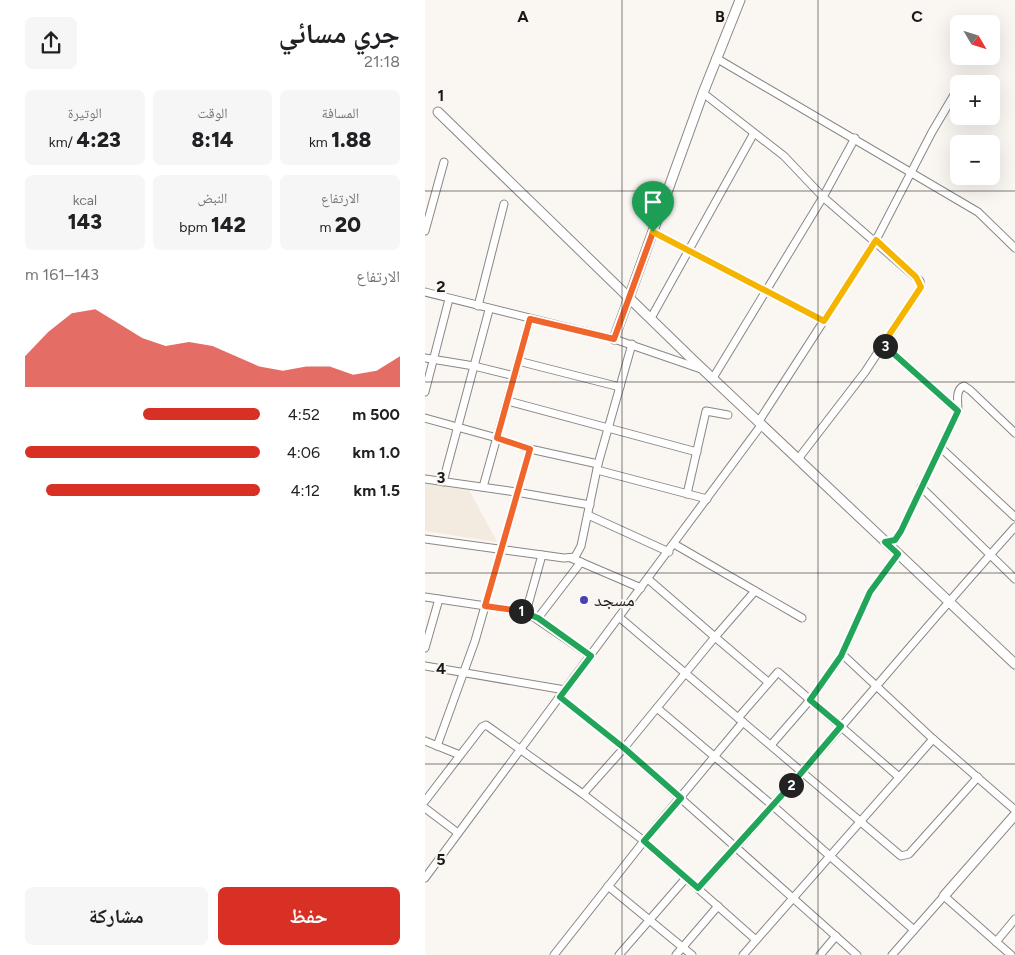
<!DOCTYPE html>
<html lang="ar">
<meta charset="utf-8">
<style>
body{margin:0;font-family:Figtree,"Noto Naskh Arabic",sans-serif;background:#f6f6f6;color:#202124;direction:rtl;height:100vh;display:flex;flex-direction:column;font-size:19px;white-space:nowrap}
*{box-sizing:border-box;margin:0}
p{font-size:16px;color:#757577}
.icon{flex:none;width:28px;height:28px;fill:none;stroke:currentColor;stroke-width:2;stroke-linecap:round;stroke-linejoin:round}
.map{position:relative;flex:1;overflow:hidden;direction:ltr}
.sheet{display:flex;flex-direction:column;background:#fff;width:425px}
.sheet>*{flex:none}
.needle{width:32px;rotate:128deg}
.controls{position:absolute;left:525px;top:15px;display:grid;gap:10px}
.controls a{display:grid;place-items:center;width:50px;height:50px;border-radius:8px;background:#fff;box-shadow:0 5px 20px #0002;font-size:25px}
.pin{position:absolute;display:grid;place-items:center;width:42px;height:42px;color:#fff;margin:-51px -21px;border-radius:50% 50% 50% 0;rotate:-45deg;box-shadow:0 0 5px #0007}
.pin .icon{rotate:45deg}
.km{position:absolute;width:25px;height:25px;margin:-12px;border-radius:50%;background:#222;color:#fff;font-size:14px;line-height:25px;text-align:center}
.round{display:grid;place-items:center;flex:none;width:52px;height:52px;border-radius:8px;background:#f6f6f6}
.head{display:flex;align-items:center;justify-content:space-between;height:85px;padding:0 25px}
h1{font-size:28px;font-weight:800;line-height:38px}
.figures{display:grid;grid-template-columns:repeat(3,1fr);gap:8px;height:85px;padding:5px 25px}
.figures div{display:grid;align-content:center;border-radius:8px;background:#f6f6f6;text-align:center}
.figures b{font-size:21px;font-weight:800}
.figures small{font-size:14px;font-weight:400}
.figures p{font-size:14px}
.chart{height:140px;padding:10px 25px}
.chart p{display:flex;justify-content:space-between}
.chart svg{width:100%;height:90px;margin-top:5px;fill:#d93025;opacity:.7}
.cta{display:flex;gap:10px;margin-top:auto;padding:10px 25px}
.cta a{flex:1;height:58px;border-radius:8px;background:#d93025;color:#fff;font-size:20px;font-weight:800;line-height:58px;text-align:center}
.cta a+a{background:#f6f6f6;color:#202124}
ul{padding:0 25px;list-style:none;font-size:16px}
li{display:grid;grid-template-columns:80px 60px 1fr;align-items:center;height:38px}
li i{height:12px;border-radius:6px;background:#d93025}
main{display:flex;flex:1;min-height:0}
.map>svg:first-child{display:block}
.built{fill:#f3eae0}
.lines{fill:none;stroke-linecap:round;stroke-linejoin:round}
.minor-casing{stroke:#8a8784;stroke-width:9}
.tertiary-casing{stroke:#8a8784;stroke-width:11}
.minor{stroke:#fff;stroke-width:7}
.tertiary{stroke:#fff;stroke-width:9}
.split-1-casing{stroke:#fff;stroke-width:10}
.split-2-casing{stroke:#fff;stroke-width:10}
.split-3-casing{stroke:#fff;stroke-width:10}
.split-4-casing{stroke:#fff;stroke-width:10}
.split-1{stroke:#f0652b;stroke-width:6}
.split-2{stroke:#22a559;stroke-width:6}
.split-3{stroke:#22a559;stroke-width:6}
.split-4{stroke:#f5b400;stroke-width:6}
.grid{fill:none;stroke:#191817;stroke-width:1;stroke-opacity:0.55}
.poi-dot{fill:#4840b6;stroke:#faf6f2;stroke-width:2}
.labels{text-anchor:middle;stroke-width:4.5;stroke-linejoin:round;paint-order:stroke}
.poi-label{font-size:18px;fill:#191817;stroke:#faf6f2;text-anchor:start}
.grid-label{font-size:16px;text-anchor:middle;font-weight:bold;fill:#191817;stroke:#faf6f2;stroke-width:4.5;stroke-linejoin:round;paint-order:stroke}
</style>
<main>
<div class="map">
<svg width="590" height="955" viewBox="0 0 590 955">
<rect width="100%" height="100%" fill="#faf6f2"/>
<polygon class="built" points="0,482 44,490 72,542 0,531"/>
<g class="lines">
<g class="minor-casing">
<g id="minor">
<polyline points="291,58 553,212 590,248"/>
<polyline points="278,93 359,156 398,197 495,281 496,287 440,372 373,459"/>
<polyline points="0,231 19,162"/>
<polyline points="228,232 399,321"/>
<polyline points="0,292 189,339 276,369"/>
<polyline points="53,306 79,204"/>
<polyline points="226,318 329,133"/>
<polyline points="458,344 533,411"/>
<polyline points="0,358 49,366 90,376"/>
<polyline points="93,361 195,387"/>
<polyline points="288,378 398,197 430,138"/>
<polyline points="0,392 24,299"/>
<polyline points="83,401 272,452"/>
<polyline points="0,418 72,438 105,449 50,641 12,746"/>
<polyline points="334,421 451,240 507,132 533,88"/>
<polyline points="516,448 590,517"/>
<polyline points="105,449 173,464"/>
<polyline points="172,470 282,499"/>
<polyline points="0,479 91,492 165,505"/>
<polyline points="18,482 64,310"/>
<polyline points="58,487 105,319"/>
<polyline points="496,487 590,579"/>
<polyline points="262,494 281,411 303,415"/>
<polyline points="163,515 244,552"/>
<polyline points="0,539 139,558 150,557 156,546 173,464 207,344"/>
<path d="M460,542L470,540L476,531L533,411C533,402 530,389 539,386L545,390L590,433"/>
<polyline points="249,544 377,618"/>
<polyline points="146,558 216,588"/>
<polyline points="330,591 290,637 343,682"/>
<polyline points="0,597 101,612 166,656"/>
<polyline points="101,612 117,555"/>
<polyline points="194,617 476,856 484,854 553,777"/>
<polyline points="113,618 156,562"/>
<polyline points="0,648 14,599"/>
<polyline points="417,654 508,739 590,810"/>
<polyline points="0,666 140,690"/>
<polyline points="135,697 199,748 432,955"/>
<polyline points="232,708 347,805 489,930"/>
<polyline points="313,718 353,672 474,777"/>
<polyline points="0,741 35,755"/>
<polyline points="346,745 385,700 416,656 445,592 473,554"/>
<polyline points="158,794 199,748 290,637 223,579"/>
<polyline points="0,801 57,727 61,725 158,794 219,841 331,940"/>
<polyline points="0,808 33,833"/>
<polyline points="0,878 337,424"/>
<polyline points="183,886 267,955"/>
<path d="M273,888C382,771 483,646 590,527"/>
<polyline points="571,942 590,919"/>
<polyline points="129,955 219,841 318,722"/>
<polyline points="194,955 261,878"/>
<polyline points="251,955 293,906"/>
<polyline points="318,955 508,739"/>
<polyline points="395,955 411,936"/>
<polyline points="467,955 519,896 586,955"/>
</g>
</g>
<g class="tertiary-casing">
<g id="tertiary">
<polyline points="13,112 268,360 590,664"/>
<polyline points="189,339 278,93 315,0"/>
<polyline points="519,896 590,815"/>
</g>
</g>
<use href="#minor" class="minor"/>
<use href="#tertiary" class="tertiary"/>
</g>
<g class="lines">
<g class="split-1-casing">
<polyline id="split-1" points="96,611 60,606 105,449 72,438 105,319 189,339 228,232"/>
</g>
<g class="split-2-casing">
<polyline id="split-2" points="96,611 113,618 166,656 135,697 199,748 256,798 219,841 273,888 366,785"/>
</g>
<g class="split-3-casing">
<polyline id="split-3" points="366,785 416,726 385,700 416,656 445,592 473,554 460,542 470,540 476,531 533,411 460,346"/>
</g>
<g class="split-4-casing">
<polyline id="split-4" points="228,232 399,321 451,240 491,277 496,287 458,344 460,346"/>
</g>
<use href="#split-1" class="split-1"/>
<use href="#split-2" class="split-2"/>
<use href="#split-3" class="split-3"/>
<use href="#split-4" class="split-4"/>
</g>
<path class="grid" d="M197,0V955M393,0V955M0,191H590M0,382H590M0,573H590M0,764H590"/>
<circle class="poi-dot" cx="159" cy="600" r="5"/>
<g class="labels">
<g class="poi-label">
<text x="169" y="606">مسجد</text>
</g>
</g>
<g class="grid-label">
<text x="98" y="22">A</text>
<text x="295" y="22">B</text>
<text x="492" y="22">C</text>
<text x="16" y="101">1</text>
<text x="16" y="292">2</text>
<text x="16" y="483">3</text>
<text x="16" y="674">4</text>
<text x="16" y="865">5</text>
</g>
</svg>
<div class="controls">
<a><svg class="needle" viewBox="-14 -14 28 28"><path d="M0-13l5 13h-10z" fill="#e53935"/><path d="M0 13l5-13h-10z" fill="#757577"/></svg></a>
<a>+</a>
<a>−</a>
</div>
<div class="pin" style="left:228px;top:232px;background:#1e9e55"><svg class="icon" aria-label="arrive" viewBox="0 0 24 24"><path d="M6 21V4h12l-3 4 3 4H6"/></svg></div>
<b class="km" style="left:96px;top:611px">1</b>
<b class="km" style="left:366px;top:785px">2</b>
<b class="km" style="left:460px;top:346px">3</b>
</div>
<section class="sheet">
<div class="head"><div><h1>جري مسائي</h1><p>21:18</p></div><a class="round"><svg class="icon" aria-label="share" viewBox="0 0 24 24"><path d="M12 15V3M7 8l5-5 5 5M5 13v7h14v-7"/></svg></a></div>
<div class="figures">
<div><p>المسافة</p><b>1.88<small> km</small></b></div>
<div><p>الوقت</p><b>8:14</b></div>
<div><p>الوتيرة</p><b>4:23<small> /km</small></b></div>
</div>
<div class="figures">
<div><p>الارتفاع</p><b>20<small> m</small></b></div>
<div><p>النبض</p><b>142<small> bpm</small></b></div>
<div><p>kcal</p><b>143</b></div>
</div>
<div class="chart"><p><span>الارتفاع</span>143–161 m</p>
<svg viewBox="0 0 160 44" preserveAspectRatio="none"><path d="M0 44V29L10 17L20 8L30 6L40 13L50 20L60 24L70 22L80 24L90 29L100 34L110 36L120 34L130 34L140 38L150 36L160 29V44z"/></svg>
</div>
<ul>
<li><b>500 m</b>4:52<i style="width:50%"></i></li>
<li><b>1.0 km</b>4:06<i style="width:100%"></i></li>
<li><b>1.5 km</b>4:12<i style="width:91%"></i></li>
</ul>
<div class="cta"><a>حفظ</a><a>مشاركة</a></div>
</section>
</main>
